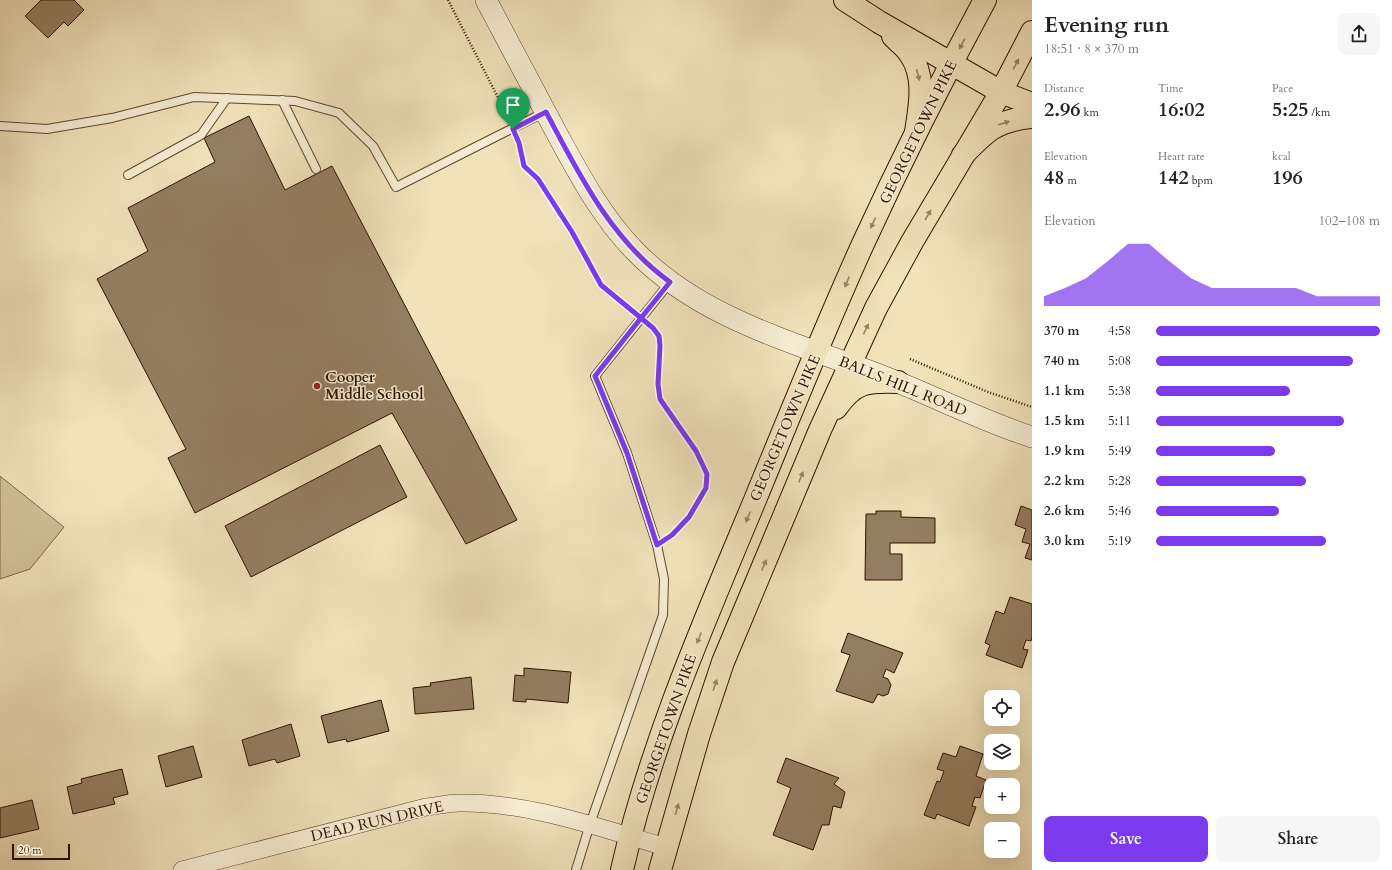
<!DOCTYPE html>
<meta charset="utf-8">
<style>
body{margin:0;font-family:Cardo,serif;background:#f6f6f6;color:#222;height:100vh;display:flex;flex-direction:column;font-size:15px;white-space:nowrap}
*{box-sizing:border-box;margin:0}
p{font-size:13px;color:#767676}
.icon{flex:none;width:22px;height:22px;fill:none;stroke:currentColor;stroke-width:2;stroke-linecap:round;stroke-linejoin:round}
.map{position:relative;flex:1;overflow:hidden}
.drawer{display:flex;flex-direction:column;background:#fff;width:360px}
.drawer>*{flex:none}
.tools{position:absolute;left:984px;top:690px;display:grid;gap:8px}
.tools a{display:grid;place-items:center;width:36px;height:36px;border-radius:8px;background:#fff;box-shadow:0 4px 16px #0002;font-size:20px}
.scale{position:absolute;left:12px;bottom:10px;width:58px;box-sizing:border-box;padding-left:4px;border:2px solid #2f1200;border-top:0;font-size:11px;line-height:14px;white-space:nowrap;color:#2f1200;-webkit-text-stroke:3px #f6ecd2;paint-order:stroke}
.pin{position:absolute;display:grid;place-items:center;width:34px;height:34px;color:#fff;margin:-41px -17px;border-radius:50% 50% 50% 0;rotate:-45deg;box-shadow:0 0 4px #0007}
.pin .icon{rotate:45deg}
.round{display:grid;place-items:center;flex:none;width:42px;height:42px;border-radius:8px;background:#f6f6f6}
.headline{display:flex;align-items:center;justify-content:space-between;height:68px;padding:0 12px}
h1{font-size:22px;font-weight:700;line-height:30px}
.stats{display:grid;grid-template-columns:repeat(3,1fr);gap:6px;height:68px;padding:4px 12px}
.stats div{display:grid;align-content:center}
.stats b{font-size:20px;font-weight:700}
.stats small{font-size:11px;font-weight:400}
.stats p{font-size:11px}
.chart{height:112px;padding:8px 12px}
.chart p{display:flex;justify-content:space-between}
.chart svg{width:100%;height:72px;margin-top:4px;fill:#7c3aed;opacity:.7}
.primary-button{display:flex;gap:8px;margin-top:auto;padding:8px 12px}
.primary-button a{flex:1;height:46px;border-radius:8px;background:#7c3aed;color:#fff;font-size:16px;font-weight:700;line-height:46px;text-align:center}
.primary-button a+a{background:#f6f6f6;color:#222}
ul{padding:0 12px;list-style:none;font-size:13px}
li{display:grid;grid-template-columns:64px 48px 1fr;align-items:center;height:30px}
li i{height:10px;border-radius:5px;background:#7c3aed}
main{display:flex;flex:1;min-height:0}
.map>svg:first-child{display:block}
.green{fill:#d0bf9a;stroke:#80684d}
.building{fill:#947e61;stroke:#2f1200}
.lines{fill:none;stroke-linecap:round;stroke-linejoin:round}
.service-casing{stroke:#60462e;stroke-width:10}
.minor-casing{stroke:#60462e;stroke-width:18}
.tertiary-casing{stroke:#60462e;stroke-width:22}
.primary-casing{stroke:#2f1200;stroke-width:24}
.motorway-casing{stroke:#2f1200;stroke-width:24}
.path{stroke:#2f1200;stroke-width:2.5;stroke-dasharray:1 2;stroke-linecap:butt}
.service{stroke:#f6ecd2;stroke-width:8}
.minor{stroke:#f6ecd2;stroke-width:17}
.tertiary{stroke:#f6ecd2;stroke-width:21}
.primary{stroke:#f1e2ba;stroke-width:22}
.motorway{stroke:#f1e2ba;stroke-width:22}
.oneway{fill:#9a8466}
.route-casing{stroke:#fff;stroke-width:8}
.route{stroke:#7c3aed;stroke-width:5}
.poi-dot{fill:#8f2418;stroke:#f6ecd2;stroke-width:1.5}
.labels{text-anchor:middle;stroke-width:3;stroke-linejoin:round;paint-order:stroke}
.street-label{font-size:15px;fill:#2f1200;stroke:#f6ecd2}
.poi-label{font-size:15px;font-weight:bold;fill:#2f1200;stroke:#f6ecd2;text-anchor:start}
</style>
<main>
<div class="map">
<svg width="1032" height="870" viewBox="0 0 1032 870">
<rect width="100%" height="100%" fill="#f1e2ba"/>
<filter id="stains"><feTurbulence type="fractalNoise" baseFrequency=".005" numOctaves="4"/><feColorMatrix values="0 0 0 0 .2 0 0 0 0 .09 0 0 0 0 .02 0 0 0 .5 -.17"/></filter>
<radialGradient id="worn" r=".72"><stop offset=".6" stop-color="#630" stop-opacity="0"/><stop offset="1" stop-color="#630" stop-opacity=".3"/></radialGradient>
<polygon class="green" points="0,476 64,527 30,569 0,579"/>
<g class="building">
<polygon points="41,0 74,0 84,10 68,26 64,22 48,38 25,16"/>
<polygon points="249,116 285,190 332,166 517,520 466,544 392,413 195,513 168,458 186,449 97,279 148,251 128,208 215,162 204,138"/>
<polygon points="380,445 407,497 251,577 225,526"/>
<polygon points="1021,506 1032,510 1032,560 1025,558 1030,544 1022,542 1026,529 1015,525"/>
<polygon points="876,511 901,511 901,517 935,518 935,543 890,543 890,554 902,554 902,580 865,580 866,514 876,514"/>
<polygon points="1010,597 1032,604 1032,637 1031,641 1026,640 1023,649 1028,650 1022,668 986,655 990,645 985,643 996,611 1004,614"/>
<polygon points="848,633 903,653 894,673 886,669 883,677 888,679 891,685 888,694 883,696 878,694 873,703 836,691 850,655 841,652"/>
<polygon points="524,668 571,672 568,703 526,699 526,702 513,701 515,675 524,676"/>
<polygon points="471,677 474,709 415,714 413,688 431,686 430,683"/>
<polygon points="381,700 389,731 347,742 346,739 328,743 321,716"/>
<polygon points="291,724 300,756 277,763 275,759 249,766 242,740"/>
<polygon points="193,746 202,777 166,787 158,756"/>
<polygon points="960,746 983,754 976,776 986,780 980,798 975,797 972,806 976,807 969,826 937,814 935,819 924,815 937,781 940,782 944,771 937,769 943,753 956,757"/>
<polygon points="786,758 839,778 834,784 845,792 841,808 833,806 829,825 822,825 813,850 773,835 791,788 777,782"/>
<polygon points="122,769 128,794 113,798 115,804 73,814 67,787 82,783 81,779"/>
<polygon points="32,800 39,829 0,838 0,808"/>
</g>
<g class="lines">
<g class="service-casing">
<g id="service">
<polyline points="282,100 316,169"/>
<polyline points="0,126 47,129 112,118 194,97 295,101 339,113 373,146 396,187 545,112"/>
<polyline points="128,175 201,135 227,98"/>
<polyline points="576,870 590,824 663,615 664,579 657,545 627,453 595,376 670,282"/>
</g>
</g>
<g class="minor-casing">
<path id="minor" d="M182,870L426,807C437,806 448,803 459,803C530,802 599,828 666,847"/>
</g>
<g class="tertiary-casing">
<path id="tertiary" d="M486,0C509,44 532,87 555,130C578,172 600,215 634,250C697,316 789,341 872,372C926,392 977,419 1032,437"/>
</g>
<g class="primary-casing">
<g id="primary">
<path d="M836,408C855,381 867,381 898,382"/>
<path d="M622,870C651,742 705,620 755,500C790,415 824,330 862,246C900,163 941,81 985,0"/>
<polyline points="660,870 699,734 723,662 820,430 876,308 912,242 1001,92 1032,32"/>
</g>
</g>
<g class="motorway-casing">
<g id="motorway">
<polyline points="845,0 879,22 1001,92 1032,104"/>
<path d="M893,36C898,42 906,47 910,54C926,77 920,105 916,132"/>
<path d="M963,155C986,131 997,120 1032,117"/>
</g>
</g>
<g class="path">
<polyline points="448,0 508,117"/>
<polyline points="517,140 524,166 538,179 572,232 601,285 631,311"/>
<polyline points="651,326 659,336 661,346 658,385 660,399 696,451 707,474 706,488 689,517 668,538"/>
<polyline points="910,359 988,392 1032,407"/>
</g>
<use href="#service" class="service"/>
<use href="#minor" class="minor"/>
<use href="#tertiary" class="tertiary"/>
<use href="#primary" class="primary"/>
<use href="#motorway" class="motorway"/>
</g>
<defs><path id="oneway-solid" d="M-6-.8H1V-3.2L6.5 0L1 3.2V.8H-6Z"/></defs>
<g class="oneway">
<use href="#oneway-solid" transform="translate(962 44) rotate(118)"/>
<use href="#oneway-solid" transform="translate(1016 64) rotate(-63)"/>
<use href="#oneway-solid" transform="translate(918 75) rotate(75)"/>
<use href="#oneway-solid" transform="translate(1004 123) rotate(-18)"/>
<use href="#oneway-solid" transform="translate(928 215) rotate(-60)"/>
<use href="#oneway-solid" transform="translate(873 223) rotate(115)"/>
<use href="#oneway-solid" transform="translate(847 282) rotate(113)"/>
<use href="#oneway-solid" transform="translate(866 329) rotate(-64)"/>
<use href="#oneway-solid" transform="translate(801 477) rotate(-68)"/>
<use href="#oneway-solid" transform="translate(748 517) rotate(113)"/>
<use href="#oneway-solid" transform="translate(764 565) rotate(-67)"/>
<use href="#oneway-solid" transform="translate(699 638) rotate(112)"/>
<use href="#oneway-solid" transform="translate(715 685) rotate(-72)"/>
<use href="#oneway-solid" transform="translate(677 809) rotate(-74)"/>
</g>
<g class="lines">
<g class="route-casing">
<path id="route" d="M513,129L519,143L524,166L538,179L572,232L601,285L641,318L595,376L627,453L657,545L672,535L689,517L706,488L707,474L696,451L660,399L658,384L660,346L659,336L653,328L641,318L670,282C611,240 579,174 546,112L513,129"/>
</g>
<use href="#route" class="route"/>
</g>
<circle class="poi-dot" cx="317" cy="386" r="4"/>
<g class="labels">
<g class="street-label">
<text transform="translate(918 132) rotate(-64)" y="5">GEORGETOWN PIKE</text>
<text transform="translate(903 386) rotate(22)" y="5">BALLS HILL ROAD</text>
<text transform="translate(785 428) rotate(-67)" y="5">GEORGETOWN PIKE</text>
<text transform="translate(666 729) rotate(-71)" y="5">GEORGETOWN PIKE</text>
<text transform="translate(377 821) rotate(-13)" y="5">DEAD RUN DRIVE</text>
</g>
<g class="poi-label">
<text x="325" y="382">Cooper<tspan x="325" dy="17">Middle School</tspan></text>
</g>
</g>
<rect width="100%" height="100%" filter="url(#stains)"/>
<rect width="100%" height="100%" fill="url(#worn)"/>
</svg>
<div class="tools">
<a><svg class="icon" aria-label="locate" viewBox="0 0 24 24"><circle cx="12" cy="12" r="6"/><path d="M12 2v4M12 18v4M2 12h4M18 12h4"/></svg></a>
<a><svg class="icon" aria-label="layers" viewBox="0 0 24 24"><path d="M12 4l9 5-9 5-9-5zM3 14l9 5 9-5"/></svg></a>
<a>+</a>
<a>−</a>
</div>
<div class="scale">20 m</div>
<div class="pin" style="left:513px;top:129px;background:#1e9e55"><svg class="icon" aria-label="arrive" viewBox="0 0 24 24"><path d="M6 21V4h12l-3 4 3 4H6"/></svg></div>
</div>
<section class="drawer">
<div class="headline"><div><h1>Evening run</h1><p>18:51 · 8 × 370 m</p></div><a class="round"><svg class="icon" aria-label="share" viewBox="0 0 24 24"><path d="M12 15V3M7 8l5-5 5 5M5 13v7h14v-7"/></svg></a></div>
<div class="stats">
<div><p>Distance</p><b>2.96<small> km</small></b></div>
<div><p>Time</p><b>16:02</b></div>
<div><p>Pace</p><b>5:25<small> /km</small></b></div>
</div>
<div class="stats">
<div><p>Elevation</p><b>48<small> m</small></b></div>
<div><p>Heart rate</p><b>142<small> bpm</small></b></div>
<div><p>kcal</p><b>196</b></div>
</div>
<div class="chart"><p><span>Elevation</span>102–108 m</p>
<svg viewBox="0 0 160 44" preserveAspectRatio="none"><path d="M0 44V38L10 33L20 27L30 17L40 6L50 6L60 17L70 27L80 33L90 33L100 33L110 33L120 33L130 38L140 38L150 38L160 38V44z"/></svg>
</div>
<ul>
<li><b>370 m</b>4:58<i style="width:100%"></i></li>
<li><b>740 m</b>5:08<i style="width:88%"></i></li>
<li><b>1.1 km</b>5:38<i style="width:60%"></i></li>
<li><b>1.5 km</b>5:11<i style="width:84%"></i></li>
<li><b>1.9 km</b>5:49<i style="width:53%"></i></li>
<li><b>2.2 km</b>5:28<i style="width:67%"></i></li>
<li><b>2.6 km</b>5:46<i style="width:55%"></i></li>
<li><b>3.0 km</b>5:19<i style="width:76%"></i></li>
</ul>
<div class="primary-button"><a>Save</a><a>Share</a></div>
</section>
</main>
